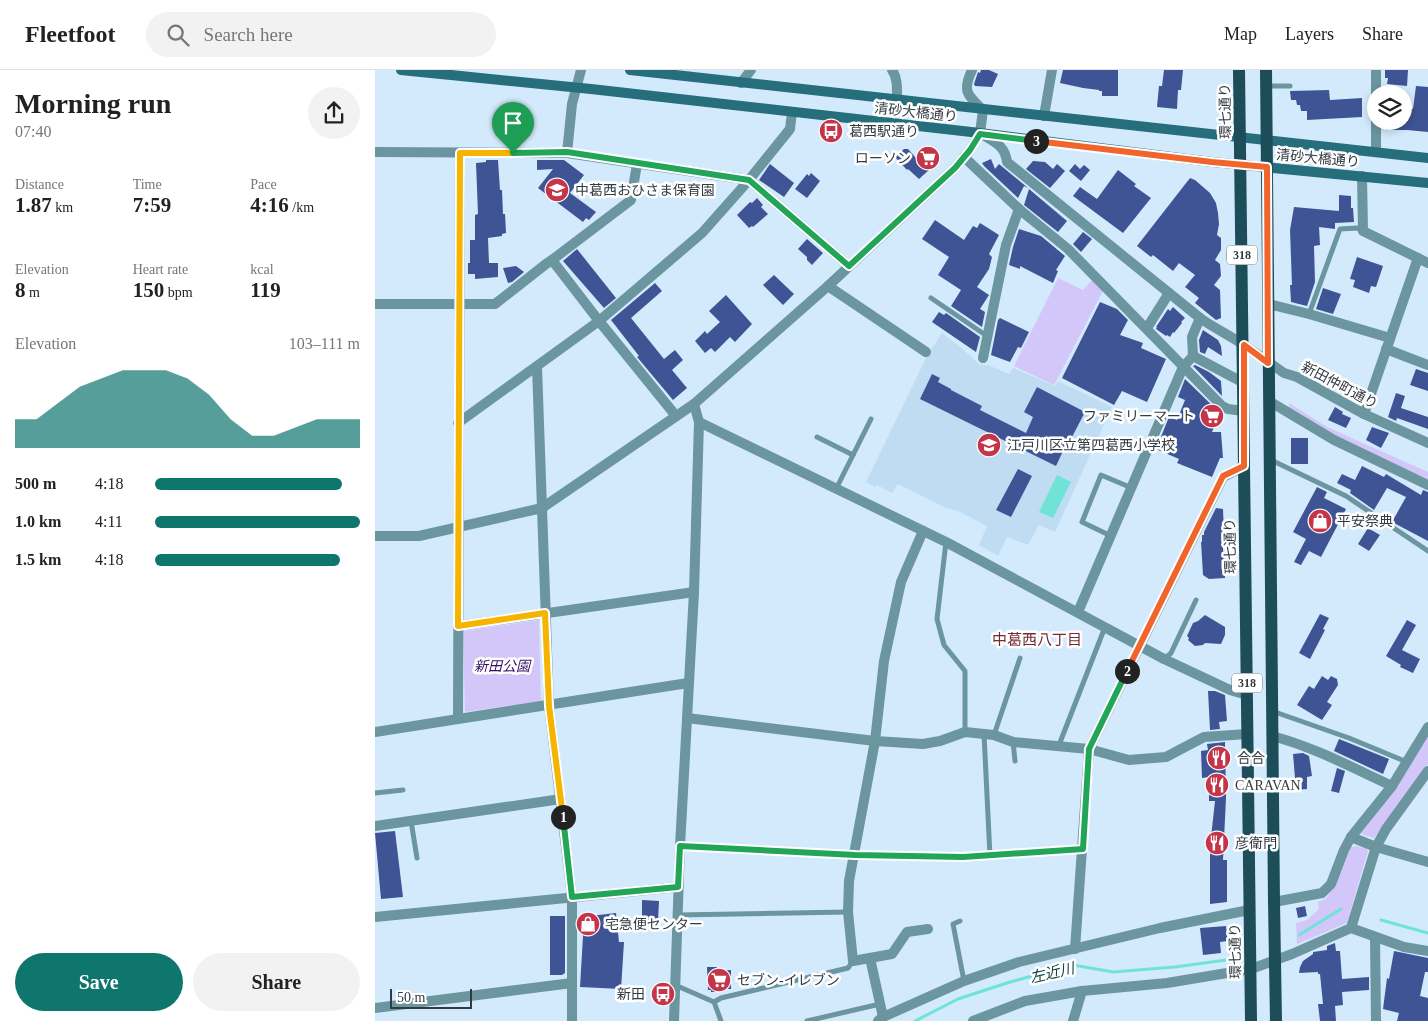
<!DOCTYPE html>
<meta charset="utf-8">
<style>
body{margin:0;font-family:"Times New Roman","Noto Sans JP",serif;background:#f2f2f2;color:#222;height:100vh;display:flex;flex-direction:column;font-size:19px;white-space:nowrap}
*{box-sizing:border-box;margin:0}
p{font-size:16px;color:#767676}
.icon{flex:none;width:28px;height:28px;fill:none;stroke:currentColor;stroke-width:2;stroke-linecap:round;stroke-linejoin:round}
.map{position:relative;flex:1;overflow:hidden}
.sheet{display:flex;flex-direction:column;background:#fff;width:375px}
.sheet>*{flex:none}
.controls{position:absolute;left:992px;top:15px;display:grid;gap:10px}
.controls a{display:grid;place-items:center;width:45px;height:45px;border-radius:50%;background:#fff;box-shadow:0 2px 8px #0003;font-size:25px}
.scale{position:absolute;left:15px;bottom:12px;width:82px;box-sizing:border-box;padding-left:5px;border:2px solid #323b42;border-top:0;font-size:14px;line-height:18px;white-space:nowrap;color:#323b42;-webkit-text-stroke:4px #fff;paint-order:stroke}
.pin{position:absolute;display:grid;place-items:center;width:42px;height:42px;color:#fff;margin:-51px -21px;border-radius:50% 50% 50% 0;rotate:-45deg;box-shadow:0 0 5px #0007}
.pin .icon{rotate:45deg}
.km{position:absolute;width:25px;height:25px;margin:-12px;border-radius:50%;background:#222;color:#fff;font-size:14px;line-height:25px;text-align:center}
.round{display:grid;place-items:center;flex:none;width:52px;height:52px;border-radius:26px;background:#f2f2f2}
.head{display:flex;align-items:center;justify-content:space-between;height:85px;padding:0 15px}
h1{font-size:28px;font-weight:700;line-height:38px}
.stats{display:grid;grid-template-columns:repeat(3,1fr);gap:8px;height:85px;padding:5px 15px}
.stats div{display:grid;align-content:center}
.stats b{font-size:21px;font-weight:700}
.stats small{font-size:14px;font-weight:400}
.stats p{font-size:14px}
.chart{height:140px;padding:10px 15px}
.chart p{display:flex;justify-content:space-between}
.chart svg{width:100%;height:90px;margin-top:5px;fill:#0f766e;opacity:.7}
.action{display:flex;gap:10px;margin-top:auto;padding:10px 15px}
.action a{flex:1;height:58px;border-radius:30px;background:#0f766e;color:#fff;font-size:20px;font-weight:700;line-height:58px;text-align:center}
.action a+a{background:#f2f2f2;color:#222}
ul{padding:0 15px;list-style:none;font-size:16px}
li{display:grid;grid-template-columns:80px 60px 1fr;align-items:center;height:38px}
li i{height:12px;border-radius:6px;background:#0f766e}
header{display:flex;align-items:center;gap:30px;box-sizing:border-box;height:70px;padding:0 25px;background:#fff;border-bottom:1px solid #e0e0e0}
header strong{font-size:24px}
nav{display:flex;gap:28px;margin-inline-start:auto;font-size:18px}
.search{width:350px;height:45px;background:#f2f2f2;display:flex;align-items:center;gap:12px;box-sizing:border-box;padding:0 18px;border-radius:28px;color:#767676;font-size:19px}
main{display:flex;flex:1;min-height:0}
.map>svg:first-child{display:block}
.built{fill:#bfdcf3}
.green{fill:#d3c7fa}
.water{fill:#70e3d7}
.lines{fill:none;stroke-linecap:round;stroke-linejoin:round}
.stream{stroke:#70e3d7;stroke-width:3}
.building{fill:#3f5494}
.service{stroke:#6b959f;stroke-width:5}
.minor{stroke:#6b959f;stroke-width:10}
.tertiary{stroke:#6b959f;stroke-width:10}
.secondary{stroke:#266e7c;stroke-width:10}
.primary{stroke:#1d4d58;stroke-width:12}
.split-1-casing{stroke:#fff;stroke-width:10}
.split-2-casing{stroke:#fff;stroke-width:10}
.split-3-casing{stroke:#fff;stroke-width:10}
.split-4-casing{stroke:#fff;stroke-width:10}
.split-1{stroke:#f5b400;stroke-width:6}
.split-2{stroke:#22a559;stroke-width:6}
.split-3{stroke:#f0652b;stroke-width:6}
.split-4{stroke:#22a559;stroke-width:6}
.labels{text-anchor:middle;stroke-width:5;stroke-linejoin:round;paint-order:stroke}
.shield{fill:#fff;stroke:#70767b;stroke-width:1}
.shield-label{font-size:12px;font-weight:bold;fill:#323b42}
.street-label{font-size:14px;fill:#323b42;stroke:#fff}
.poi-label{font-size:14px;fill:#323b42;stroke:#fff;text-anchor:start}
.park-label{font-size:14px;font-style:italic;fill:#351067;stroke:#fff}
.neighbourhood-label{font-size:15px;fill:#722c32;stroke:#fff}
.water-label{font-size:15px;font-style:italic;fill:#114642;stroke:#fff}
</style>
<header>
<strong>Fleetfoot</strong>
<div class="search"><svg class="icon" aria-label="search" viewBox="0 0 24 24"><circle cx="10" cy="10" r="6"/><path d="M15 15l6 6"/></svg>Search here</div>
<nav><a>Map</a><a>Layers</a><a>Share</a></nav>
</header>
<main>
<section class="sheet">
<div class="head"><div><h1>Morning run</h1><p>07:40</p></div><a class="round"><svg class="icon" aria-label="share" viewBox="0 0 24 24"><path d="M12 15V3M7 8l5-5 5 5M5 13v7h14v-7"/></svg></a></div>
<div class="stats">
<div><p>Distance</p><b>1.87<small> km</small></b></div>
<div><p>Time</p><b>7:59</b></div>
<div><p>Pace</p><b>4:16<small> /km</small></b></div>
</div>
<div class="stats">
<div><p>Elevation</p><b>8<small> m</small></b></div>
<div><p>Heart rate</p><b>150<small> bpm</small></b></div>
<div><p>kcal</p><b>119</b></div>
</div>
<div class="chart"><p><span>Elevation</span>103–111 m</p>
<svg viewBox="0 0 160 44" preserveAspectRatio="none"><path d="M0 44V30L10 30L20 22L30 14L40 10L50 6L60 6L70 6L80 10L90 18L100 30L110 38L120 38L130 34L140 30L150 30L160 30V44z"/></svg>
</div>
<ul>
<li><b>500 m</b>4:18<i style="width:91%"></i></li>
<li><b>1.0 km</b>4:11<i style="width:100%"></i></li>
<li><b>1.5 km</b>4:18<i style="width:90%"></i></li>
</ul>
<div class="action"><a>Save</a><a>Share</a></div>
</section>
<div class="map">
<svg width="1053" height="951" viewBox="0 0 1053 951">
<rect width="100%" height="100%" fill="#d3eafc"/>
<polygon class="built" points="567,263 584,276 605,295 613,295 634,304 638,298 680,316 683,311 737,337 680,462 664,455 653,475 632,467 623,486 604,475 612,456 581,440 573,439 523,414 517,423 502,415 500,417 491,412 552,286"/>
<g class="green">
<polygon points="683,208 708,220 718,209 729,219 679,315 639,296"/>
<polygon points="914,333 952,357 1053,402 1053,409 961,367 914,340"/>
<polygon points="164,550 166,631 90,642 88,561"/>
<polygon points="1053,667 1053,694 999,768 986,764 987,760 1032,701"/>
<polygon points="980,776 991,778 993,781 972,853 922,874 921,853 932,850 944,839 943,832 951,829 961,813 975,778"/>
</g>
<polygon class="water" points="682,405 696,412 678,448 664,442"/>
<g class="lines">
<g class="stream">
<polyline points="1006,850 1053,863"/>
<polyline points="924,865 966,839"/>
<polyline points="540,951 583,929 635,912 698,895 738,902 800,897 851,890"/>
</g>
</g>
<g class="building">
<polygon points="606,0 614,0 623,4 617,17 600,16 599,14 603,2 605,3"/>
<polygon points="688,0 743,0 743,26 727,26 727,21 724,21 724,20 708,18 685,13"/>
<polygon points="789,0 808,0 806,20 803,20 802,39 782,37 784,16 787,16"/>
<polygon points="1010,0 1033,0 1032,16 1012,14 1013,8 1010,8"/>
<polygon points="1041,16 1053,17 1053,62 1032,60 1012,60 1008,51 1033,51 1034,38 1038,39"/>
<polygon points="954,20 955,30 987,28 987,47 932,50 932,41 926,41 925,35 922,35 921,30 916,30 915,21"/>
<polygon points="553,77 564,91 544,109 533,99 532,100 520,87 529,79 533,79 541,88"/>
<polygon points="616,89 620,99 624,94 653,118 649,116 643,128 609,96 607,93"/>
<polygon points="111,90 123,90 125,120 127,120 128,144 130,144 131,163 127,164 127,166 113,168 114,193 123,193 123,207 100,209 100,204 93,204 93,193 95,193 95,170 100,170 100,145 103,144 101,93 111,92"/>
<polygon points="162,90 189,90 209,105 195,123 221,142 214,150 211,148 208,152 163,118 178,99 162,100"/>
<polygon points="658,91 670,92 678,99 682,94 690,101 675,118 651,99"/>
<polygon points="395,94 419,113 409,127 384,110"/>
<polygon points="700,94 705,99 709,95 715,100 706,111 694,101"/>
<polygon points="743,100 761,114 759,116 776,128 748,163 698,126 705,117 722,129"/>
<polygon points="436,103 445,111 432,128 420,119 432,104 434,106"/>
<polygon points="815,108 820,110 835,123 841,133 843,143 844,154 842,165 846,168 846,180 840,190 845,194 846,206 839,215 845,220 846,248 841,250 820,233 824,228 810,217 820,205 804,193 798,201 778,185 776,187 762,176"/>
<polygon points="654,119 692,151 683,162 649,135"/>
<polygon points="964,125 976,126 976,138 978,138 979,152 960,153 960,159 944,157 945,175 939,176 940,212 932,236 916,232 915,215 917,215 915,160 919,137 964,141"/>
<polygon points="382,128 388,135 386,137 393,144 378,157 377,156 374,158 362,145 375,132 377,133"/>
<polygon points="560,150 589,170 598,156 602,158 605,153 624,165 614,184 617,187 614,199 602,217 614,225 605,239 610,242 607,257 576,236 586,220 563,205 574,187 547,169"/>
<polygon points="644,159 666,166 690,186 681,200 683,201 678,213 645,196 645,199 634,195 638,177"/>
<polygon points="708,162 717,169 706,182 698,174"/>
<polygon points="432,169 448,183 437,195 432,190 432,187 423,179"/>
<polygon points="202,179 241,228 229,238 188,191"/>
<polygon points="982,187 1008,196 1001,217 996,216 994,223 978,217 980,210 975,209"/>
<polygon points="141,196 149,202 137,212 133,213 128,198"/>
<polygon points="399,205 419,224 408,235 388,215"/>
<polygon points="280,213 287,221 256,248 289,289 300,280 308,290 297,300 312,318 298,330 262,287 264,286 236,250"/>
<polygon points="948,218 966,224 958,244 941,239"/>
<polygon points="351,225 377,254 360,272 355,267 340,282 336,278 330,283 320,271 330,261 332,264 345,252 334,241"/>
<polygon points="725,232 742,239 753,250 745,265 768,273 766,278 791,289 772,332 747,321 739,335 687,308"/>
<polygon points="798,237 810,248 806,252 807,253 799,263 798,262 795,267 792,265 791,266 781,259 782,257 781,257 793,239 795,241"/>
<polygon points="564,242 569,245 571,243 605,267 601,282 557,252"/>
<polygon points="625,248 654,262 646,278 643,277 635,292 616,285 623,250"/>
<polygon points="828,260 843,270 846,276 847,286 833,277 830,284 825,282 824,270"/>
<polygon points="820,295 834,302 846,311 847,326 818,296"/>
<polygon points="1041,299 1053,303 1053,321 1035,315"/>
<polygon points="557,304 565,308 563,312 576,319 576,320 607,336 605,340 651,363 658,347 649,342 662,317 710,342 697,367 695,366 681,396 545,329"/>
<polygon points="810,309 845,343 837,362 846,362 848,388 845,388 837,407 802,393 804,389 781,379 794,347 802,350 810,330 803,327"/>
<polygon points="1021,323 1030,326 1026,338 1053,347 1053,359 1022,348 1021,351 1013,347"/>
<polygon points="960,337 968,342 967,344 976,348 971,358 953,350"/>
<polygon points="997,357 1014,363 1006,378 991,370"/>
<rect x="916" y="368" width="17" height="26"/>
<polygon points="987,396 1009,407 1011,404 1046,425 1048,420 1053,422 1053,471 1017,452 1031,427 1012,418 999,440 975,423 976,420 962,413 967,404 980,410"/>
<polygon points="643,399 657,406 636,447 621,440"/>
<polygon points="942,417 952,422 949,428 971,439 946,487 934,481 926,495 919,492 931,469 918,462"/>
<polygon points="841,438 848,439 849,463 847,464 850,508 834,509 828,505 826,472 827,472 827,465 829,465 829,462"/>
<polygon points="993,458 1005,465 994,481 983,474"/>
<polygon points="945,544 954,548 948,559 950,560 935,589 924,583"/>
<polygon points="830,545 850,557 850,565 846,574 830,573 828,575 820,576 813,570 814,568 812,566 818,553 823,551"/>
<polygon points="1032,550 1041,555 1027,580 1045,589 1038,603 1025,597 1026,595 1011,586"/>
<polygon points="947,606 953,610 956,606 962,609 963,615 952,632 957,635 947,650 922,635 934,616 939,619"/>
<polygon points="833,621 840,621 850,625 852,651 844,652 845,659 835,660"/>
<polygon points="964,669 1014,689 1008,704 959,681"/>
<polygon points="850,672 851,728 848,790 852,790 852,832 835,834 835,776 840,731 834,731 834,707 827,708 826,681 833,680 832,674"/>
<polygon points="928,683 934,686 937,706 932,707 932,719 921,720 918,684"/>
<polygon points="962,698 970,701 964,723 956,721"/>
<polygon points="20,761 28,827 6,829 0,763"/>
<polygon points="267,830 284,831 283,852 267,851"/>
<polygon points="930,836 932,846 923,848 921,838"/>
<polygon points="241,843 244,872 249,872 246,919 205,917 208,866 206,847"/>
<polygon points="175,846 190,846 190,903 187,905 175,905"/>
<polygon points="851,856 853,871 845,872 846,883 828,885 825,858"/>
<polygon points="960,873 961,881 965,881 967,909 994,907 994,920 967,922 968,935 960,936 961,951 945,951 943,934 948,934 945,904 943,904 943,902 924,903 925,897 928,891 938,884 938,882 952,880 952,876"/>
<polygon points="1019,881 1053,888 1053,902 1050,902 1045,926 1053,928 1053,951 1022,951 1024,943 1008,939 1012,908 1014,909"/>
<polygon points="332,897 342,897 342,901 356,900 356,919 345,919 345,922 336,922 336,920 333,920"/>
</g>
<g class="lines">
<g class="service">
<polyline points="892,16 915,16"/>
<polyline points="556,228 612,266"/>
<polyline points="934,244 965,159 982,158 988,161"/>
<polyline points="442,367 478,385"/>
<polyline points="896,390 971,426 1053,481"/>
<polyline points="461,419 496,349"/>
<polyline points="736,466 707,452 726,405 757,418"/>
<polyline points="571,472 562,549 569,575 590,601 590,662"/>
<polyline points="789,589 796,583 821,530"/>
<polyline points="897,641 974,668 1032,692"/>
<polyline points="609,664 615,786"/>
<polyline points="619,665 645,588"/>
<polyline points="638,672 640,691"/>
<polyline points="684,675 730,557"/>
<polyline points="0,723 28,720"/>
<polyline points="36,751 42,788"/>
<polyline points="305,776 480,785 587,787 708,779"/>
<polyline points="302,845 473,842"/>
<polyline points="585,851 578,854 589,911"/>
<polyline points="300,915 339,932 346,951"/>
<polyline points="339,932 346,928 473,898 478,891"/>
<polyline points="432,951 505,934"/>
</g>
<g class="minor">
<path d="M597,0C587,21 592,25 608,40"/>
<polyline points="1001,0 1001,82"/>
<polyline points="366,13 376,0"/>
<path d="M605,63C619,72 630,75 632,92L825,248C839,258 854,265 869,275"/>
<polyline points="0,82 192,83 374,110 474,196"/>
<polyline points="192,83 197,34 206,0"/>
<polyline points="589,87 644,139 693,179 847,336 853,339 869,341"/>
<polyline points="987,106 988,161"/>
<polyline points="177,190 224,251 301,346"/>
<polyline points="453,216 551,282"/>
<polyline points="0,234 120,234 171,194 177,190 256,130 262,94"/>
<polyline points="894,234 934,244 1015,268"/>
<polyline points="772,258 794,223"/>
<polyline points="1011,279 1053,295"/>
<polyline points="818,286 869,313"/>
<polyline points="608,288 631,175 644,139"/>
<polyline points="162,297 174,636 197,827 197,951"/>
<polyline points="894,331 959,370 1053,415"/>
<polyline points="989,344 1043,188"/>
<polyline points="324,352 571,472 789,589 855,620 872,625"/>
<polyline points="83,353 224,251 327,163 374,110 415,59 417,42"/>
<polyline points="548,461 526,512 509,591 500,671 474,811 473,842 478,891 517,884 532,862 553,859"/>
<polyline points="703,542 808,297 818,286 817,267 825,248"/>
<polyline points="83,556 319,522"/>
<polyline points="312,648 500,671 548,674 565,671 590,662 609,664 619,665 638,672 714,679 754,690 791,687 829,667 872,664"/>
<polyline points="83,649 85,83"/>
<path d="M897,666C939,677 978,698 1017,716"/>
<polyline points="0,756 186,729"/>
<polyline points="976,767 1001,777"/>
<polyline points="899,832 947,823 956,814 969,780 976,767 1017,716 1053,657"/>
<polyline points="976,858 1029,877 1053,881"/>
<polyline points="1000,867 1001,951"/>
<polyline points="700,879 714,679 848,407 869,396"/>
<polyline points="495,888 508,947"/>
<polyline points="0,938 197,913"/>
<polyline points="503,951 508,947 589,911 644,892 785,858 874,840"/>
<polyline points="598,951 650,931 707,921 792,913 876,899 917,884 976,858 1001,777 1011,759 1053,701"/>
<polyline points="698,951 707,921"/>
</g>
<g class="tertiary">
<path d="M517,0C523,8 522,20 522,30"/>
<polyline points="669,46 677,0"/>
<polyline points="988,161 1053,193"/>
<polyline points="869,275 909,303 922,307 989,344 1053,373"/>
<polyline points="0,466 44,466 167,438 319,334 453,216 580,98 595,80 605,63 608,40"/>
<polyline points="0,662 313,613"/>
<polyline points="1001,777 1053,792"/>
<polyline points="0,847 303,817"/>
<polyline points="299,951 305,776 319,522 324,352 319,334"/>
</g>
<g class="secondary">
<polyline points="26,0 216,19 605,63 837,92 1053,113"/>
<polyline points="255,0 1053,88"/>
</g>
<g class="primary">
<polyline points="864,0 876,951"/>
<polyline points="891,0 899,832 901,951"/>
</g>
</g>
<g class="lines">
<g class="split-1-casing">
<polyline id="split-1" points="138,83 85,83 83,556 170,543 174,636 188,747"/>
</g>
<g class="split-2-casing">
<polyline id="split-2" points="188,747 197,827 303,817 305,776 480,785 588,787 708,779 714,679 752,601"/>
</g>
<g class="split-3-casing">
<polyline id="split-3" points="661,71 837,92 892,97 893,293 869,275 869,396 848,406 752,601"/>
</g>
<g class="split-4-casing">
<polyline id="split-4" points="138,83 192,82 374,110 474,196 580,98 595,80 605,64 661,71"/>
</g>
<use href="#split-1" class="split-1"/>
<use href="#split-2" class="split-2"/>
<use href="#split-3" class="split-3"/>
<use href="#split-4" class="split-4"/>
</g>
<defs>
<g id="bus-disc" transform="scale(1.25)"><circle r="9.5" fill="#c53549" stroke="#fff"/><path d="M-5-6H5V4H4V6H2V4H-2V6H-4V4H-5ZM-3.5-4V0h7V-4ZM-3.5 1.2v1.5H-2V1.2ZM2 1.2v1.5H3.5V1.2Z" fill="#fff"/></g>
<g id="supermarket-disc" transform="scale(1.25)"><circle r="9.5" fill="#c53549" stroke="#fff"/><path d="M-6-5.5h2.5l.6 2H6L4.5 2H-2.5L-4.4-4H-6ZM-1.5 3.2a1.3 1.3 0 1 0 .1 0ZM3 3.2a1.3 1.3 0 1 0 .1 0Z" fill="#fff"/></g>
<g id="school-disc" transform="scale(1.25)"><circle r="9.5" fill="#c53549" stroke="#fff"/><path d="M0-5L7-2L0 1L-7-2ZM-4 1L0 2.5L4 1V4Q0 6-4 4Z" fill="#fff"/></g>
<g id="shop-disc" transform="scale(1.25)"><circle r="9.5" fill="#c53549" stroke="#fff"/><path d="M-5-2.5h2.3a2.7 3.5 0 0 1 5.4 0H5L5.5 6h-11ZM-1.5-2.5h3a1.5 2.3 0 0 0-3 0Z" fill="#fff"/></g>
<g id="restaurant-disc" transform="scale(1.25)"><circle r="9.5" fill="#c53549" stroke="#fff"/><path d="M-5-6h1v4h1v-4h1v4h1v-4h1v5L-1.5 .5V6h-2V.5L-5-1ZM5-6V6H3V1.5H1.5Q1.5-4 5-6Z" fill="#fff"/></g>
</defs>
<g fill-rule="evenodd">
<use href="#bus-disc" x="456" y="61"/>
<use href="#supermarket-disc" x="553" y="88"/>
<use href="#school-disc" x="182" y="120"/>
<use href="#supermarket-disc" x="837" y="346"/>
<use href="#school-disc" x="614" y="375"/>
<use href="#shop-disc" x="945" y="451"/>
<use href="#restaurant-disc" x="844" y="688"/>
<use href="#restaurant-disc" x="842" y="715"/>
<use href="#restaurant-disc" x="842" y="773"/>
<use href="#shop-disc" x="213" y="854"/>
<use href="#supermarket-disc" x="344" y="910"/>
<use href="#bus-disc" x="288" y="924"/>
</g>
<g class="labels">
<g class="shield">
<rect x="852" y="175.5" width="30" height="19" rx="4"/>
<rect x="857" y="603.5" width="30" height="19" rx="4"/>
</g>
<g class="shield-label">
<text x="867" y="189">318</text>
<text x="872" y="617">318</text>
</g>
<g class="street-label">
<text transform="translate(850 41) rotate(-91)" y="5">環七通り</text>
<text transform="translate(541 42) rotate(6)" y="5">清砂大橋通り</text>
<text transform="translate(943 88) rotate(5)" y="5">清砂大橋通り</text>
<text transform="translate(965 315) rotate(28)" y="5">新田仲町通り</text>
<text transform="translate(855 476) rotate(-91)" y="5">環七通り</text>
<text transform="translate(860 881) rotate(-91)" y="5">環七通り</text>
</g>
<g class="poi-label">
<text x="474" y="66">葛西駅通り</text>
<text x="536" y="93" text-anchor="end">ローソン</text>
<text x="200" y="125">中葛西おひさま保育園</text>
<text x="820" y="351" text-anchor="end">ファミリーマート</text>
<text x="632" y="380">江戸川区立第四葛西小学校</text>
<text x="962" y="456">平安祭典</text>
<text x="862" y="693">合合</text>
<text x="860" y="720">CARAVAN</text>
<text x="860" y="778">彦衛門</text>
<text x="230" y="859">宅急便センター</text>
<text x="362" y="915">セブン-イレブン</text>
<text x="270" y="929" text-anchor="end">新田</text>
</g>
<g class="park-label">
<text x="127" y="601">新田公園</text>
</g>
<g class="neighbourhood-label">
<text x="662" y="575">中葛西八丁目</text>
</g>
<g class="water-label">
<text transform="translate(677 903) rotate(-13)" y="5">左近川</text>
</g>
</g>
</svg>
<div class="controls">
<a><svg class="icon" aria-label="layers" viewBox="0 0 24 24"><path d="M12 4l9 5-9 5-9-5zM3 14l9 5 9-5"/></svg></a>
</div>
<div class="scale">50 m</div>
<div class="pin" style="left:138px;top:83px;background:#1e9e55"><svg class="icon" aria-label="arrive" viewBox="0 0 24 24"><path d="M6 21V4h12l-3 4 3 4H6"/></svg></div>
<b class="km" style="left:188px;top:747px">1</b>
<b class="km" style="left:752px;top:601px">2</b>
<b class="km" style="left:661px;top:71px">3</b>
</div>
</main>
